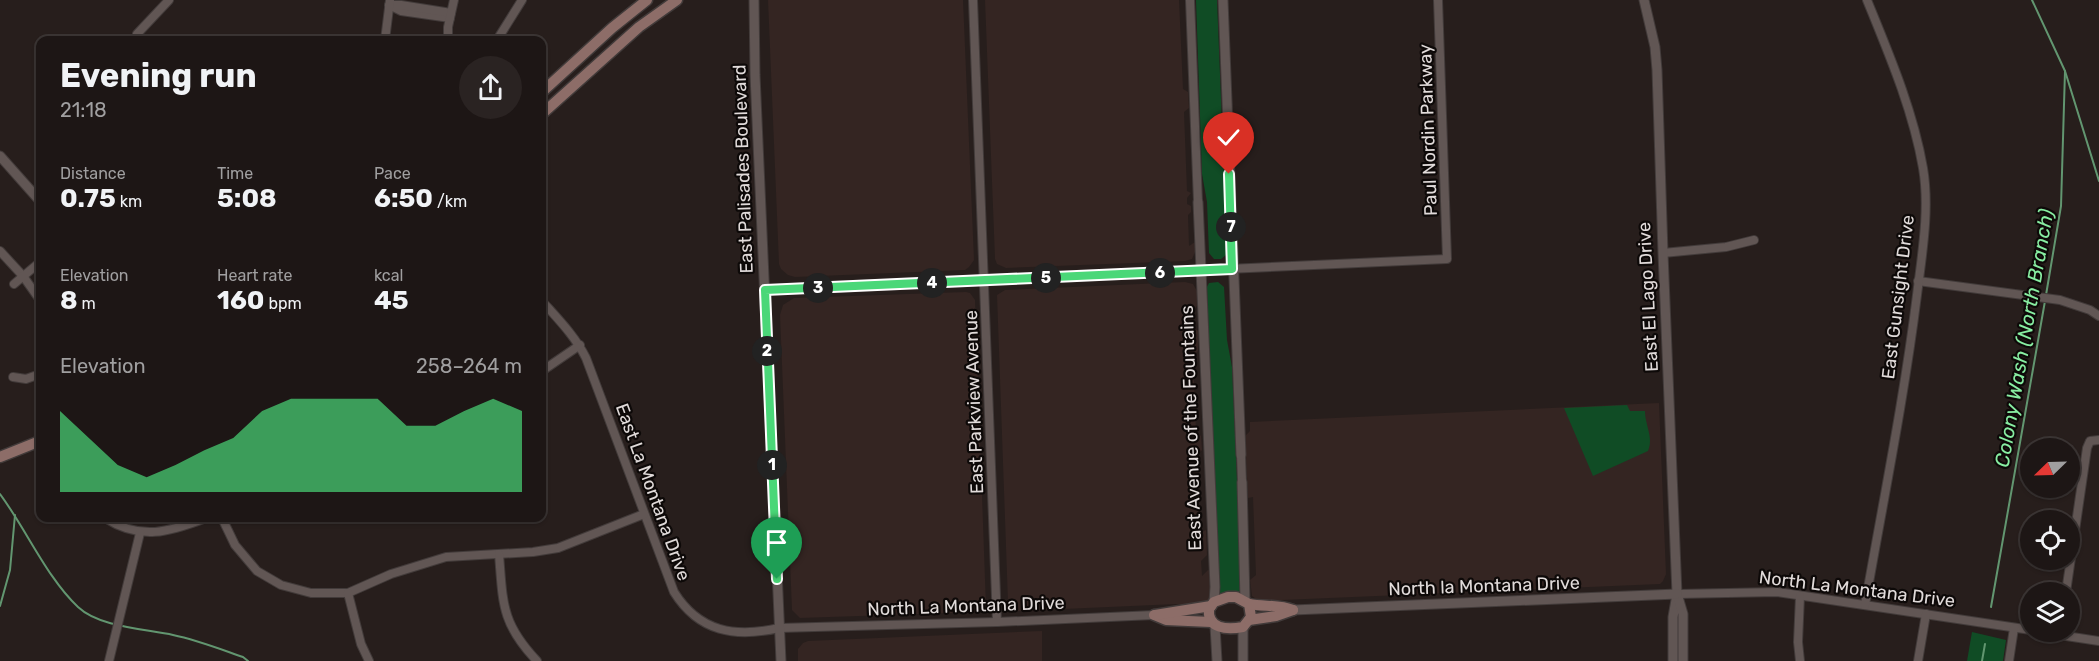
<!DOCTYPE html>
<meta charset="utf-8">
<style>
body{margin:0;font-family:Rubik,sans-serif;background:#2a2322;color:#f1f3f6;height:100vh;display:flex;flex-direction:column;font-size:22px;white-space:nowrap}
*{box-sizing:border-box;margin:0}
p{font-size:20px;color:#a09fa0}
.icon{flex:none;width:33px;height:33px;fill:none;stroke:currentColor;stroke-width:2;stroke-linecap:round;stroke-linejoin:round}
.map{position:relative;flex:1;overflow:hidden}
.side{position:absolute;left:36px;top:36px;width:510px;height:486px;display:flex;flex-direction:column;background:#1d1615;border-radius:12px;box-shadow:0 2px 4px #0004,0 0 0 2px #3b3534}
.side>*{flex:none}
.needle{width:39px;rotate:247deg}
.fabs{position:absolute;left:2020px;top:438px;display:grid;gap:12px}
.fabs a{display:grid;place-items:center;width:60px;height:60px;border-radius:50%;background:#1d1615;box-shadow:0 2px 4px #0004,0 0 0 2px #3b3534;font-size:30px}
.pin{position:absolute;display:grid;place-items:center;width:51px;height:51px;color:#fff;margin:-62px -26px;border-radius:50% 50% 50% 0;rotate:-45deg;box-shadow:0 0 6px #0007}
.pin .icon{rotate:45deg}
.km{position:absolute;width:30px;height:30px;margin:-15px;border-radius:50%;background:#222;color:#fff;font-size:16px;line-height:30px;text-align:center}
.round{display:grid;place-items:center;flex:none;width:63px;height:63px;border-radius:32px;background:#2a2322}
.headline{display:flex;align-items:center;justify-content:space-between;height:102px;padding:0 24px}
h1{font-size:33px;font-weight:700;line-height:45px}
.stats{display:grid;grid-template-columns:repeat(3,1fr);gap:9px;height:102px;padding:6px 24px}
.stats div{display:grid;align-content:center}
.stats b{font-size:26px;font-weight:700}
.stats small{font-size:16px;font-weight:400}
.stats p{font-size:16px}
.chart{height:168px;padding:12px 24px}
.chart p{display:flex;justify-content:space-between}
.chart svg{width:100%;height:108px;margin-top:6px;fill:#4ad778;opacity:.7}
.map>svg:first-child{display:block}
.built{fill:#342522}
.green{fill:#104c25}
.lines{fill:none;stroke-linecap:round;stroke-linejoin:round}
.stream{stroke:#629670;stroke-width:2}
.minor-casing{stroke:#423b3a;stroke-width:10}
.tertiary-casing{stroke:#423b3a;stroke-width:11}
.secondary-casing{stroke:#423b3a;stroke-width:13}
.minor{stroke:#615654;stroke-width:8}
.tertiary{stroke:#615654;stroke-width:9}
.secondary{stroke:#8d6d68;stroke-width:10}
.route-casing{stroke:#fff;stroke-width:12}
.route{stroke:#4ad778;stroke-width:8}
.labels{text-anchor:middle;stroke-width:4.5;stroke-linejoin:round;paint-order:stroke}
.street-label{font-size:18px;fill:#e1dbda;stroke:#0d0908}
.water-label{font-size:20px;font-style:italic;fill:#88eea2;stroke:#0d0908}
</style>
<div class="map">
<svg width="2099" height="661" viewBox="0 0 2099 661">
<rect width="100%" height="100%" fill="#271e1c"/>
<g class="built">
<polygon points="768,0 963,0 974,260 969,267 965,270 795,277 788,275 781,269 779,264"/>
<polygon points="985,0 1179,0 1183,89 1188,92 1189,108 1184,112 1187,191 1191,193 1187,198 1187,204 1191,206 1191,212 1188,215 1189,246 1195,242 1195,252 1192,259 1185,261 1006,268 997,264 995,259"/>
<polygon points="1185,282 1193,284 1197,291 1198,305 1191,312 1192,325 1198,331 1198,351 1193,356 1196,431 1201,436 1202,450 1197,456 1200,533 1206,530 1207,555 1201,561 1202,576 1208,570 1210,571 1211,594 1209,600 1206,603 1192,606 1177,604 1018,611 1013,609 1008,602 997,295 1005,290"/>
<polygon points="966,292 970,293 975,300 986,607 978,612 800,618 792,610 780,315 783,305 794,298"/>
<polygon points="1659,403 1666,574 1663,581 1660,584 1259,601 1252,596 1250,580 1256,575 1253,497 1248,498 1245,436 1250,431 1250,422"/>
<polygon points="1042,631 1042,661 798,661 798,649 803,643 808,641"/>
</g>
<g class="green">
<polygon points="1196,0 1217,0 1227,248 1226,255 1221,259 1214,259 1209,253 1207,202 1202,174"/>
<polygon points="1218,282 1224,287 1227,340 1232,367 1242,594 1217,596 1218,587 1207,287 1209,283"/>
<path d="M1627,405L1630,411H1645C1645,425 1654,438 1648,451L1593,476L1564,408Z"/>
<polygon points="1972,632 2006,640 2003,661 1967,661"/>
</g>
<g class="lines">
<g class="stream">
<polyline points="2032,0 2065,71 2099,181"/>
<polyline points="2046,295 2061,206 2065,71"/>
<path d="M0,494C26,529 47,578 78,607C99,627 145,629 173,635C197,640 220,649 243,657L248,661"/>
<polyline points="0,606 10,570 15,515"/>
<polyline points="1991,607 2045,301"/>
<polyline points="1982,661 1985,644"/>
</g>
<g class="minor-casing">
<g id="minor">
<polyline points="973,0 997,622"/>
<polyline points="1190,0 1198,202"/>
<polyline points="389,5 401,11 450,18"/>
<polyline points="391,5 401,5 451,13"/>
<polyline points="137,34 169,0"/>
<polyline points="385,40 390,0"/>
<polyline points="448,40 448,27 454,0"/>
<polyline points="497,40 522,0"/>
<polyline points="0,251 23,276 40,300"/>
<polyline points="1663,253 1726,247 1754,240"/>
<polyline points="1918,281 2060,300 2090,310 2099,316"/>
<polyline points="14,284 40,262"/>
<polyline points="765,290 1447,259 1438,0"/>
<path d="M542,301C558,319 575,336 586,358L674,592C699,632 735,638 779,628L997,622L1154,615"/>
<polyline points="542,371 580,345"/>
<polyline points="13,377 26,379 40,374"/>
<polyline points="1241,455 1242,482"/>
<path d="M105,518C141,541 169,532 206,518"/>
<polyline points="222,518 235,545 257,571 281,585 311,593 348,593 391,574 446,557 533,552 558,548 644,514"/>
<path d="M499,554C503,603 501,623 537,661"/>
<polyline points="2066,592 2087,448 2090,441 2099,440"/>
<polyline points="348,593 361,644 369,661"/>
<polyline points="1677,594 1777,592 2031,630"/>
<polyline points="1800,596 1798,642 1800,661"/>
<path d="M1865,605C1883,502 1904,399 1917,295C1922,254 1930,209 1923,168C1913,110 1889,54 1867,0"/>
<polyline points="2040,632 2099,641"/>
<polyline points="109,661 140,533"/>
<polyline points="1918,661 1926,614"/>
<polyline points="2009,661 2014,628"/>
</g>
</g>
<g class="tertiary-casing">
<g id="tertiary">
<polyline points="754,0 755,75 781,661"/>
<polyline points="1223,0 1241,455"/>
<polyline points="1644,0 1655,47 1657,70 1663,253 1677,594 1673,617 1673,661"/>
<polyline points="0,156 40,201"/>
<polyline points="1198,202 1215,587 1214,602"/>
<polyline points="1242,482 1245,600"/>
<polyline points="1678,597 1683,614 1683,661"/>
<polyline points="1293,610 1677,594"/>
<polyline points="1215,626 1217,661"/>
<polyline points="1243,627 1243,661"/>
</g>
</g>
<g class="secondary-casing">
<g id="secondary">
<polyline points="542,92 612,28 647,0"/>
<polyline points="542,114 639,27 677,0"/>
<polyline points="0,457 40,441"/>
<path d="M1228,597H1236L1249,604L1251,617L1243,627C1227,630 1207,629 1209,609L1214,602Z"/>
<path d="M1249,604C1264,607 1278,604 1293,610"/>
<polyline points="1154,615 1166,620 1211,622"/>
<polyline points="1155,615 1211,606"/>
<polyline points="1249,620 1276,616 1293,610"/>
</g>
</g>
<use href="#minor" class="minor"/>
<use href="#tertiary" class="tertiary"/>
<use href="#secondary" class="secondary"/>
</g>
<g class="lines">
<g class="route-casing">
<polyline id="route" points="777,579 765,290 1232,269 1229,174"/>
</g>
<use href="#route" class="route"/>
</g>
<g class="labels">
<g class="street-label">
<text transform="translate(1428 130) rotate(-92)" y="6">Paul Nordin Parkway</text>
<text transform="translate(743 169) rotate(-92)" y="6">East Palisades Boulevard</text>
<text transform="translate(1648 297) rotate(-93)" y="6">East El Lago Drive</text>
<text transform="translate(1898 297) rotate(-83)" y="6">East Gunsight Drive</text>
<text transform="translate(974 402) rotate(-92)" y="6">East Parkview Avenue</text>
<text transform="translate(1191 428) rotate(-92)" y="6">East Avenue of the Fountains</text>
<text transform="translate(653 492) rotate(70)" y="6">East La Montana Drive</text>
<text transform="translate(1484 586) rotate(-2)" y="6">North la Montana Drive</text>
<text transform="translate(1857 589) rotate(7)" y="6">North La Montana Drive</text>
<text transform="translate(966 606) rotate(-2)" y="6">North La Montana Drive</text>
</g>
<g class="water-label">
<text transform="translate(2024 338) rotate(-80)" y="7">Colony Wash (North Branch)</text>
</g>
</g>
</svg>
<div class="fabs">
<a><svg class="needle" viewBox="-14 -14 28 28"><path d="M0-13l5 13h-10z" fill="#e53935"/><path d="M0 13l5-13h-10z" fill="#a09fa0"/></svg></a>
<a><svg class="icon" aria-label="locate" viewBox="0 0 24 24"><circle cx="12" cy="12" r="6"/><path d="M12 2v4M12 18v4M2 12h4M18 12h4"/></svg></a>
<a><svg class="icon" aria-label="layers" viewBox="0 0 24 24"><path d="M12 4l9 5-9 5-9-5zM3 14l9 5 9-5"/></svg></a>
</div>
<div class="pin" style="left:777px;top:579px;background:#1e9e55"><svg class="icon" aria-label="arrive" viewBox="0 0 24 24"><path d="M6 21V4h12l-3 4 3 4H6"/></svg></div>
<div class="pin" style="left:1229px;top:174px;background:#d93025"><svg class="icon" aria-label="check" viewBox="0 0 24 24"><path d="M5 12l5 5 9-10"/></svg></div>
<b class="km" style="left:772px;top:465px">1</b>
<b class="km" style="left:767px;top:351px">2</b>
<b class="km" style="left:818px;top:288px">3</b>
<b class="km" style="left:932px;top:283px">4</b>
<b class="km" style="left:1046px;top:278px">5</b>
<b class="km" style="left:1160px;top:273px">6</b>
<b class="km" style="left:1231px;top:227px">7</b>
<section class="side">
<div class="headline"><div><h1>Evening run</h1><p>21:18</p></div><a class="round"><svg class="icon" aria-label="share" viewBox="0 0 24 24"><path d="M12 15V3M7 8l5-5 5 5M5 13v7h14v-7"/></svg></a></div>
<div class="stats">
<div><p>Distance</p><b>0.75<small> km</small></b></div>
<div><p>Time</p><b>5:08</b></div>
<div><p>Pace</p><b>6:50<small> /km</small></b></div>
</div>
<div class="stats">
<div><p>Elevation</p><b>8<small> m</small></b></div>
<div><p>Heart rate</p><b>160<small> bpm</small></b></div>
<div><p>kcal</p><b>45</b></div>
</div>
<div class="chart"><p><span>Elevation</span>258–264 m</p>
<svg viewBox="0 0 160 44" preserveAspectRatio="none"><path d="M0 44V11L10 22L20 33L30 38L40 33L50 27L60 22L70 11L80 6L90 6L100 6L110 6L120 17L130 17L140 11L150 6L160 11V44z"/></svg>
</div>
</section>
</div>
